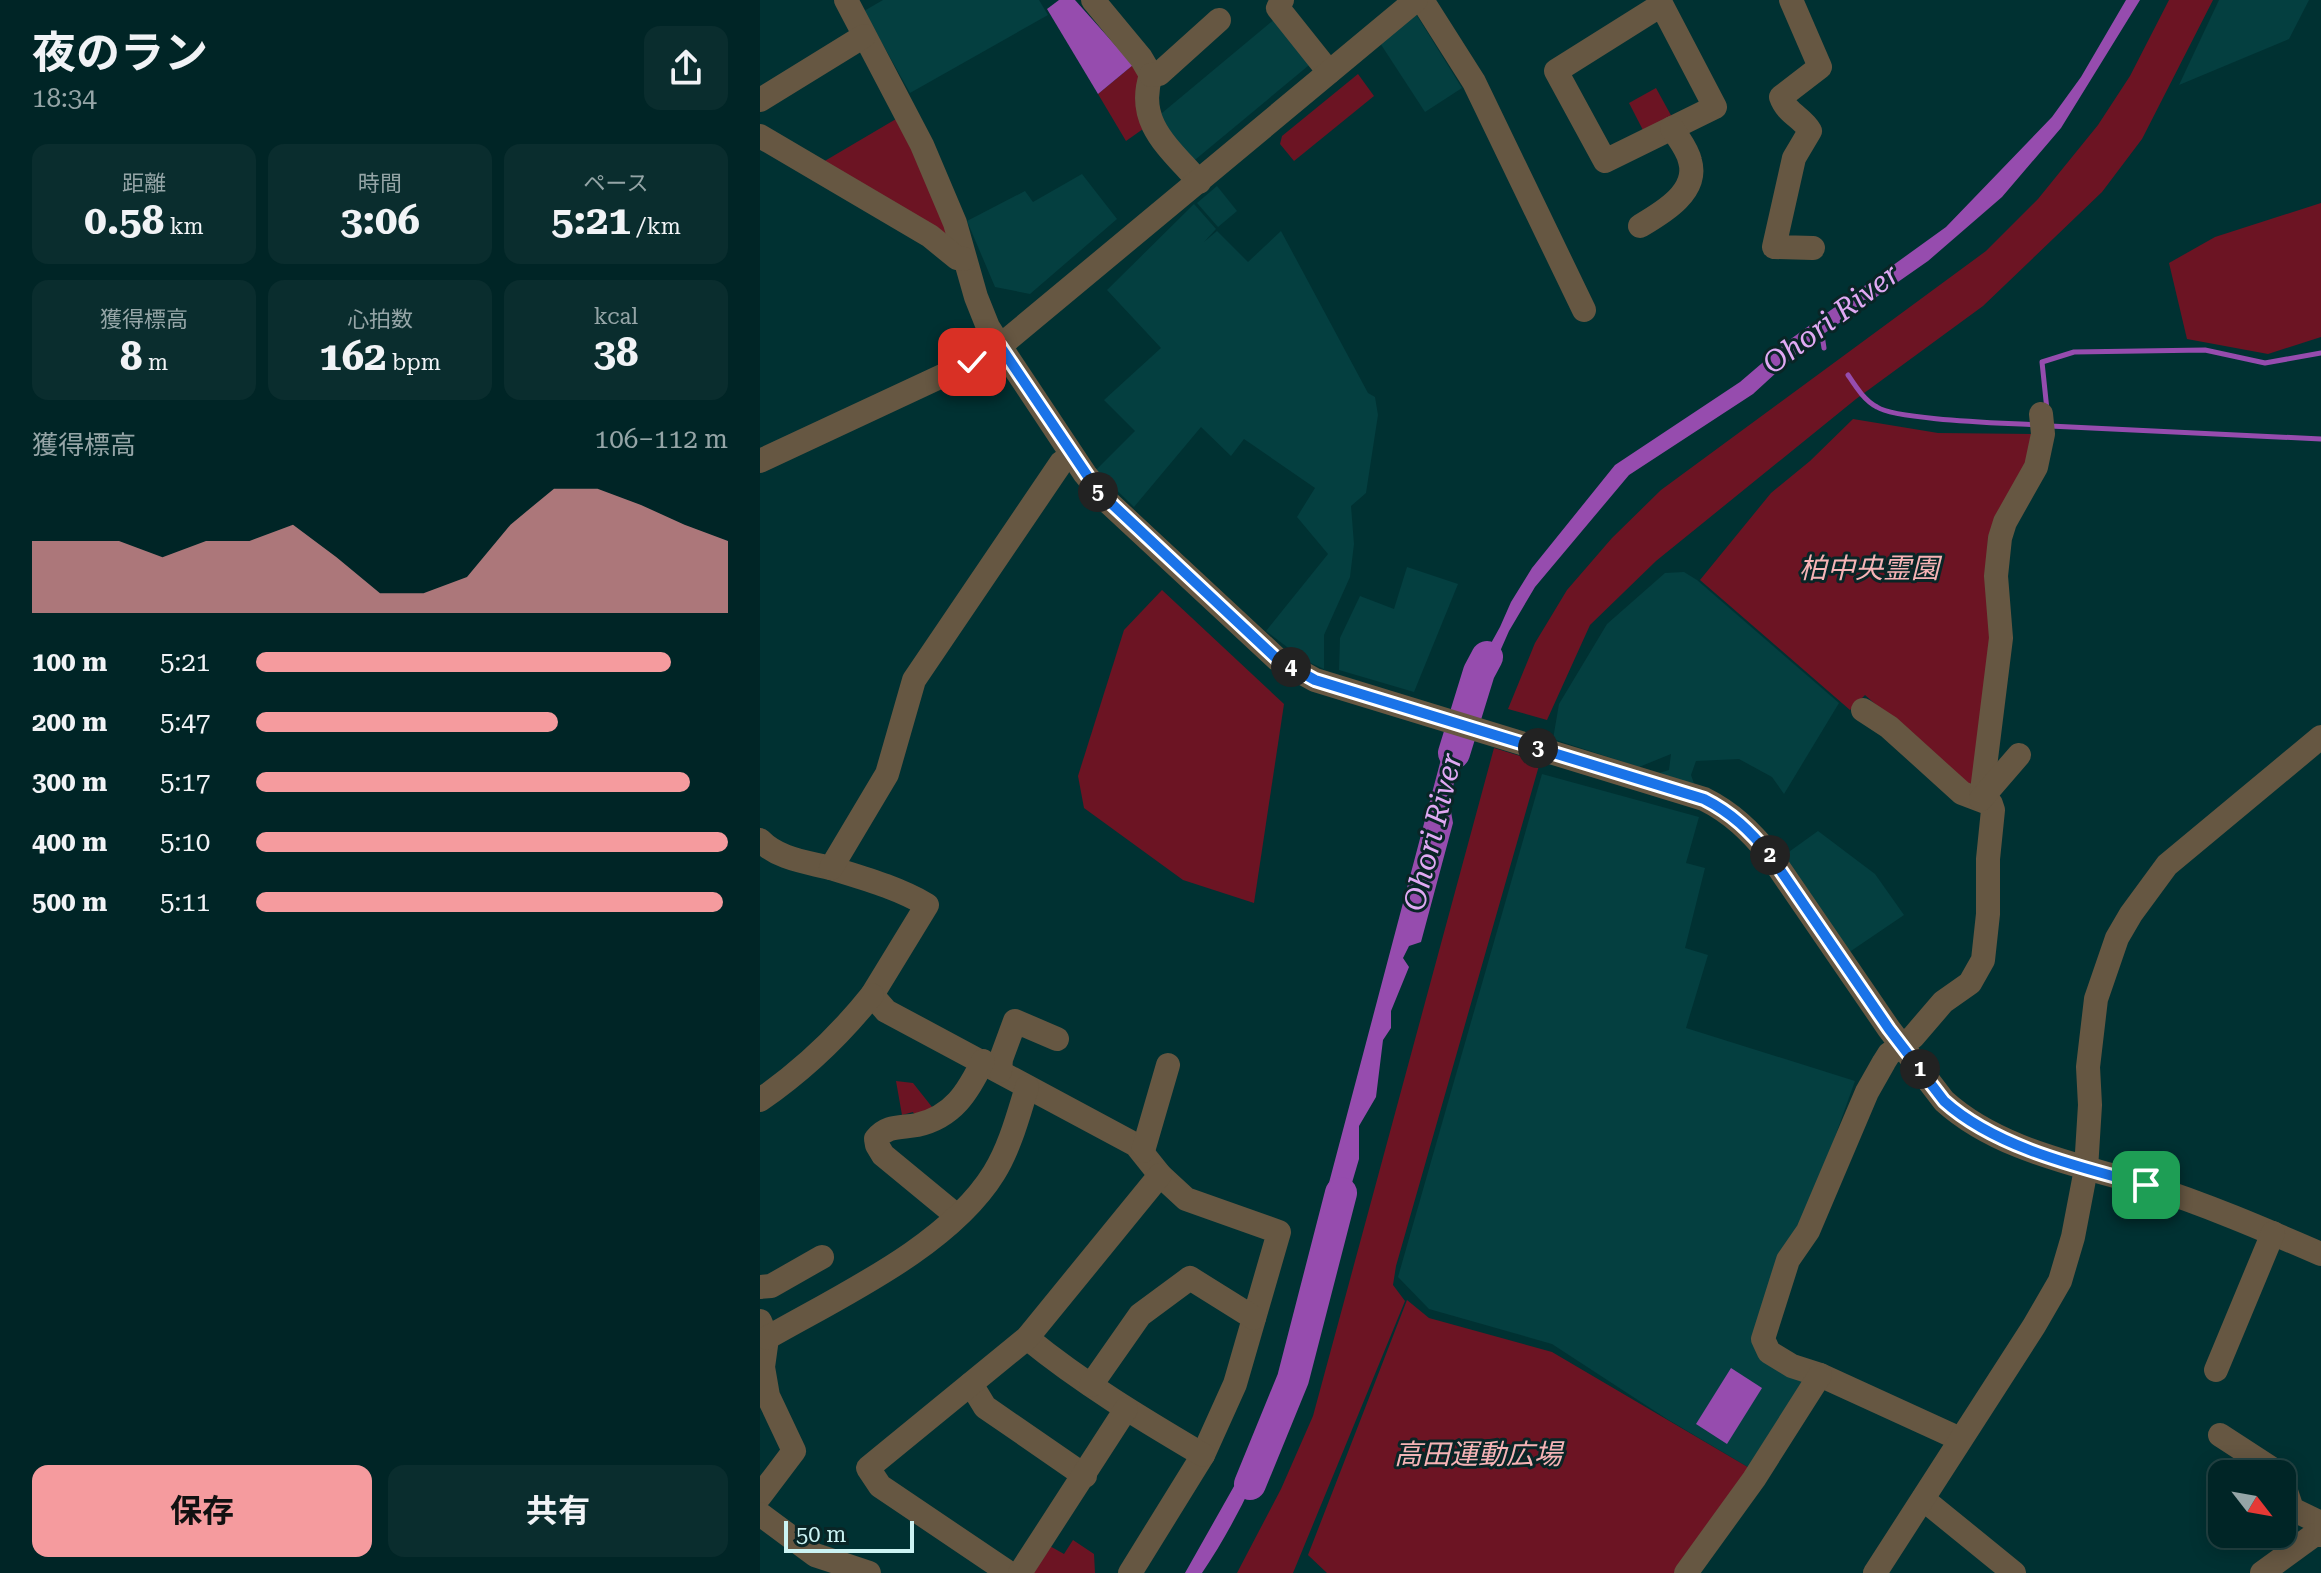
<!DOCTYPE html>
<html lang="ja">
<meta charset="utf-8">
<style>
body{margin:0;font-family:"Roboto Serif","Noto Sans JP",serif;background:#0a2d2e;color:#f1f3f6;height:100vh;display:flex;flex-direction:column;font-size:30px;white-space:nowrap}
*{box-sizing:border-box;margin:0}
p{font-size:26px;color:#95a5a7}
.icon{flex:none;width:44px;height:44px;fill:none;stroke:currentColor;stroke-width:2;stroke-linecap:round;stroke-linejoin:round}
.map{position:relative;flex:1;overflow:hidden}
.details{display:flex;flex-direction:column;background:#002526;width:760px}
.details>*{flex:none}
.needle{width:52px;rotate:121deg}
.controls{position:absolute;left:1448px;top:1460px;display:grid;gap:16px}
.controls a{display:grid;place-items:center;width:88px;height:88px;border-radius:16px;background:#002526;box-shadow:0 4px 20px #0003,0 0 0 2px #224243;font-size:40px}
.scale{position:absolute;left:24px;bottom:20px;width:130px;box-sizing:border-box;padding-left:8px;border:4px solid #cbf3f3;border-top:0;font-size:22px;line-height:28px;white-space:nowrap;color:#cbf3f3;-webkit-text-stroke:6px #092526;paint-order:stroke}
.pin{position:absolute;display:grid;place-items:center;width:68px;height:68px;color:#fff;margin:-34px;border-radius:16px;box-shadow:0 4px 12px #0006}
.km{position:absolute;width:40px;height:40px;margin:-20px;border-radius:50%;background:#222;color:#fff;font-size:22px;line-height:40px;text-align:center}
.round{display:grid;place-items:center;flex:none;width:84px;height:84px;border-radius:16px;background:#0a2d2e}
.overview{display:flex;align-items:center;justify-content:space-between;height:136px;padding:0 32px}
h1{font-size:44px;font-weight:700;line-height:60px}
.metrics{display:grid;grid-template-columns:repeat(3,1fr);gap:12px;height:136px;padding:8px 32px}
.metrics div{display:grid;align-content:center;border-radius:16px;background:#0a2d2e;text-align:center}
.metrics b{font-size:40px;font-weight:700}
.metrics small{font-size:22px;font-weight:400}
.metrics p{font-size:22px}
.chart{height:224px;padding:16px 32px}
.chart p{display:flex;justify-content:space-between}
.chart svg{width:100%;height:144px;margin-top:8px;fill:#f59b9e;opacity:.7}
.button{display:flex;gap:16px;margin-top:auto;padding:16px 32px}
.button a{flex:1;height:92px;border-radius:16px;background:#f59b9e;color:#111;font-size:32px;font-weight:700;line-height:92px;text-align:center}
.button a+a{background:#0a2d2e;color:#f1f3f6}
ul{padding:0 32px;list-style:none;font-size:26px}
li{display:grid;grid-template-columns:128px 96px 1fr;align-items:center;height:60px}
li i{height:20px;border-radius:10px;background:#f59b9e}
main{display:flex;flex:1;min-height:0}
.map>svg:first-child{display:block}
.built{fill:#043f40}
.green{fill:#6c1423}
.water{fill:#964cae}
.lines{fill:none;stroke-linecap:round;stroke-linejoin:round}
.stream{stroke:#964cae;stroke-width:5}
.river{stroke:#964cae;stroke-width:32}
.minor{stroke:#665742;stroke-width:24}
.route-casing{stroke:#fff;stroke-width:16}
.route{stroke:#1a73e8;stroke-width:10}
.labels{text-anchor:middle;stroke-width:6;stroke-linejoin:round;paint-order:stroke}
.park-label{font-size:28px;font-style:italic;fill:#f6b4b6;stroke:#092526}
.water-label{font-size:30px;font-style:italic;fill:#e0a9f3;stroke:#092526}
</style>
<main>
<section class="details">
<div class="overview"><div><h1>夜のラン</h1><p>18:34</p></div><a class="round"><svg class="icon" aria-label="share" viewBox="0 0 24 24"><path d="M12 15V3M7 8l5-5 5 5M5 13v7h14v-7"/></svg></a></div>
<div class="metrics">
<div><p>距離</p><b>0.58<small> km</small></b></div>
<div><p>時間</p><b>3:06</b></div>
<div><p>ペース</p><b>5:21<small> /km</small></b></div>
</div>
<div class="metrics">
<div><p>獲得標高</p><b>8<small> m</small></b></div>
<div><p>心拍数</p><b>162<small> bpm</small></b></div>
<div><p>kcal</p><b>38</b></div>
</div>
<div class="chart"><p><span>獲得標高</span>106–112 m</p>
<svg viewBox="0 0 160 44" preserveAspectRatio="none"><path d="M0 44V22L10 22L20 22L30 27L40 22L50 22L60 17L70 27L80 38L90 38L100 33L110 17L120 6L130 6L140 11L150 17L160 22V44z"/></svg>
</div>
<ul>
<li><b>100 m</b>5:21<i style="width:88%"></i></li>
<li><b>200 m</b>5:47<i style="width:64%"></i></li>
<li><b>300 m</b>5:17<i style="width:92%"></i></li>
<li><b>400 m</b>5:10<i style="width:100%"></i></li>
<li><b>500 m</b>5:11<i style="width:99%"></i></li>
</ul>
<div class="button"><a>保存</a><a>共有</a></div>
</section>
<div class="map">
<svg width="1561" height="1573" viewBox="0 0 1561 1573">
<rect width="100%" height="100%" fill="#003132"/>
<g class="built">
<polygon points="123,0 279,0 288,15 150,93 104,11"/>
<polygon points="1459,0 1549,0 1529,39 1419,85"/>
<polygon points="656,14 702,88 665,112 620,43"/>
<polygon points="516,18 554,61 430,164 396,118"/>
<polygon points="322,174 357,219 270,294 235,287 207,221 265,191 273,202"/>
<polygon points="457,186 477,211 458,227 437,203"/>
<polygon points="434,204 456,229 444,242 457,231 488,262 521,231 608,393 615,397 618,415 606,493 591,506 594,544 590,577 564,635 564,669 544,660 506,631 568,554 537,517 555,488 484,439 471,456 441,427 374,507 336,470 375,431 344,400 401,348 347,290"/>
<polygon points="647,567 698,584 654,692 579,670 580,638 600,596 634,609"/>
<polygon points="924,572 937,580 1079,703 1024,794 1012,777 979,759 936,761 931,775 936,789 896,774 909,770 911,754 879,767 793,739 799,704 847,624 905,573"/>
<polygon points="782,774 939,817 926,863 945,868 925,948 948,955 926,1028 1095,1081 1043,1226 996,1335 1045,1379 991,1469 907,1419 792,1344 669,1309 638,1277"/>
<polygon points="1058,831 1115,874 1144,915 1085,955 1019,859"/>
</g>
<g class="green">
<polygon points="1409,0 1453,0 1382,139 1342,192 1223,306 1096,399 896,561 830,625 787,720 748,709 775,643 807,590 852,538 901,490 1226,251 1278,199 1338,125 1370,76"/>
<polygon points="373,65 378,74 383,129 366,141 338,94"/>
<polygon points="598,74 614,96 534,161 520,144 522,136"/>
<polygon points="896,88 913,119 885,134 869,103"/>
<polygon points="136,119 177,194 190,247 63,162"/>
<polygon points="1561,203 1561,337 1508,354 1427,339 1409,263 1455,237"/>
<polygon points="1093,419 1178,433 1273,434 1266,466 1228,537 1227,577 1233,642 1212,783 1206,785 1105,695 1090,710 940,580 1011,493 1050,461"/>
<polygon points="402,590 524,704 494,903 423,880 324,808 318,776 364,630"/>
<polygon points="734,748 780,762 636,1266 633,1285 645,1301 533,1573 477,1573 521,1489 553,1416"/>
<polygon points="136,1081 153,1083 176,1112 157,1119 153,1112 142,1115"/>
<polygon points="647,1300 669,1318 792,1352 991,1469 917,1573 567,1573 548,1555"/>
<polygon points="313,1540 334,1554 335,1573 270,1573 288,1545 304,1554"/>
</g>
<g class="water">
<polygon points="299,0 315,0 373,65 338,94 287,9"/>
<polygon points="1366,0 1380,0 1301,128 1242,197 1168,261 1042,349 993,394 869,475 775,587 749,631 719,699 703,694 740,627 751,602 772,568 855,465 980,382 1028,341 1186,227 1292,117 1321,77"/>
<polygon points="689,729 708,735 689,800 693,823 661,942 649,946 643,958 649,967 631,1011 631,1028 623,1040 616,1097 599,1126 599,1159 576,1237 556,1232"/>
<path d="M555,1253L570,1257C541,1365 505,1480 442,1573H425L486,1465L537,1324Z"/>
<polygon points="971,1368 1002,1388 967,1444 936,1424"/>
</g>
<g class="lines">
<g class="stream">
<polyline points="1061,329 1064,348"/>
<path d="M1088,375C1096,387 1104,400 1117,407C1137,420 1246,423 1276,425"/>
<polyline points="1287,410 1282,362 1314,352 1445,350 1505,363 1561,353"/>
<polyline points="1290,426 1561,439"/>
</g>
<g class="river">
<polyline points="694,753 719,672 727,657"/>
<polyline points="490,1484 533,1379 581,1193"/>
</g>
<g class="minor">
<path d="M86,0L162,145L195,223L216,297L228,327L240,346L325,474L348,502L517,659L555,680L944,799C972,813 990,831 1010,855L1129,1029L1184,1101C1238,1150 1317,1164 1385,1185C1445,1204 1503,1229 1561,1254"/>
<path d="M333,0L381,58L391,75C375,123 410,148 439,182"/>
<polyline points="522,0 518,8 569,72"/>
<polyline points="662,0 714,82 824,310"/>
<polyline points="899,0 955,107 845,161 796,71 901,5"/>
<path d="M1031,0L1060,67L1021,97C1027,114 1042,117 1050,131L1034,158L1014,247L1053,248"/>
<polyline points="391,75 399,74 459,20"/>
<polyline points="0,100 104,36"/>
<polyline points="0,136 170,236 197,258 204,259"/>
<path d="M880,226C902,213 939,192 930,161C928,150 918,138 912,128"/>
<polyline points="0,461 212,362 240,346 656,0"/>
<polyline points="1103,710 1129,727 1202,793 1231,804 1233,810 1228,859 1228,914 1223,960 1210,983 1183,1002 1153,1037 1129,1054 1124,1062 1107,1092 1048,1231 1028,1260 1003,1339 1009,1352 1032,1366 1060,1375 1200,1439"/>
<polyline points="1221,799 1241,638 1236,576 1240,538 1245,522 1276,467 1283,434 1281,414"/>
<polyline points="1221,799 1259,755"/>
<path d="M0,840C19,860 49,862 74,869C106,879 138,888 167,905L112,995L126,1011L376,1145L400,1175L426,1199L519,1232L475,1384L443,1455L370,1573"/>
<polyline points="71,868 127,774 154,680 301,463 312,455"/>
<polyline points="240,1071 241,1059 255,1021 297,1039"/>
<path d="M0,1100C42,1071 80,1035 112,995"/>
<polyline points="383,1151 408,1065"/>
<path d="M197,1216L123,1155L117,1145L116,1139C127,1125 141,1128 157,1125C193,1117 208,1092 223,1061"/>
<polyline points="0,1287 11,1286 62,1257"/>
<polyline points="0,1321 7,1338 3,1367 8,1396 34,1451 0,1496"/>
<path d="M7,1338C80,1296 189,1246 234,1173C250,1147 258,1116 267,1087"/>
<path d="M267,1338C322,1383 382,1419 443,1455"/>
<polyline points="1456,1370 1513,1233"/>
<polyline points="211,1384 225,1407 325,1476"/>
<polyline points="331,1385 380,1315 430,1278 494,1318"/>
<polyline points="1460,1435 1520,1474"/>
<polyline points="1522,1479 1532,1509 1561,1523"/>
<polyline points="1163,1499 1254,1573"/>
<polyline points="0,1514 55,1555 109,1573"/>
<polyline points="249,1573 120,1486 108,1468 267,1338 400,1175"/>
<polyline points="260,1573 366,1409"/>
<polyline points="926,1573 994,1479 1060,1375"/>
<polyline points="1115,1573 1274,1326 1300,1281 1313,1237 1326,1169 1330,1105 1328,1067 1336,999 1357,938 1371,914 1407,865 1561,737"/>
<polyline points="1502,1573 1554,1535 1561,1535"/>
</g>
</g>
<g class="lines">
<g class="route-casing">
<path id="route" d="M212,362L240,346L337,490L517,659L555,680L944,799C972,813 990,831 1010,855L1129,1029L1184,1101C1236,1148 1320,1167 1386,1185"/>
</g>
<use href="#route" class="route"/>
</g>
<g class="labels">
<g class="park-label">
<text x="1109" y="578">柏中央霊園</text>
<text x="718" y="1464">高田運動広場</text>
</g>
<g class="water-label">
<text transform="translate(1071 319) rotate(-37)" y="10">Ohori River</text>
<text transform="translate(673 832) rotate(-76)" y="10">Ohori River</text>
</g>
</g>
</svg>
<div class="controls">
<a><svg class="needle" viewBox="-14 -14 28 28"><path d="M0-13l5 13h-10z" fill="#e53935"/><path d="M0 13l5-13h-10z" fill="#95a5a7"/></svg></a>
</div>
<div class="scale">50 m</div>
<div class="pin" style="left:1386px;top:1185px;background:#1e9e55"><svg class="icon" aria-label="arrive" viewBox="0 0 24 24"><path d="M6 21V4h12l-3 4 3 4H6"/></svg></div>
<div class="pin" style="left:212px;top:362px;background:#d93025"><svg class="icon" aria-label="check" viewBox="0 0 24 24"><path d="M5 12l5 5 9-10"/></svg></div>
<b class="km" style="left:1160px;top:1069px">1</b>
<b class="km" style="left:1010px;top:855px">2</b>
<b class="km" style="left:778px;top:748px">3</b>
<b class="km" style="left:531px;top:667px">4</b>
<b class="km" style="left:338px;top:492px">5</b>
</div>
</main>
